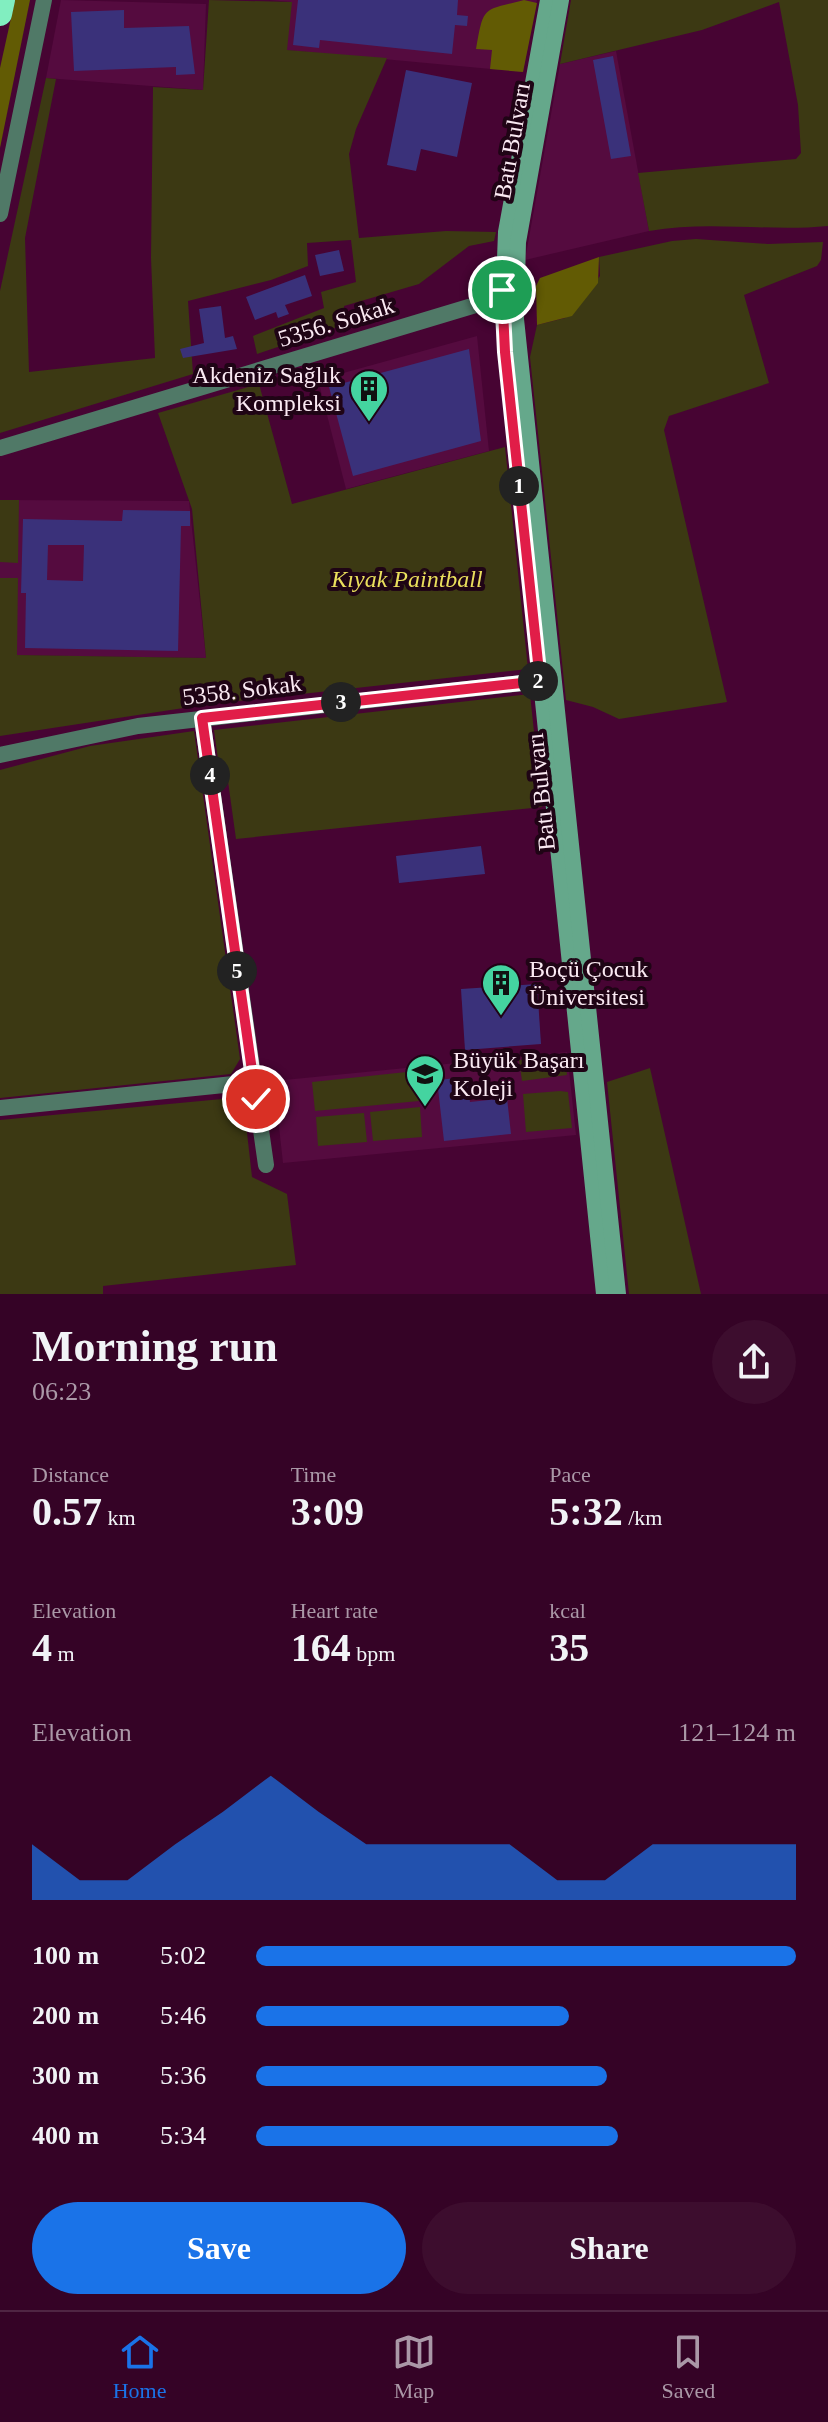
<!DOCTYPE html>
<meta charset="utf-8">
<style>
body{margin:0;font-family:Georgia,serif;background:#3d0d2e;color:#f1f3f6;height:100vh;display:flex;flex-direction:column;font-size:30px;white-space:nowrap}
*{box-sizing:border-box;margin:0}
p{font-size:26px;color:#aa98a7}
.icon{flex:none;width:44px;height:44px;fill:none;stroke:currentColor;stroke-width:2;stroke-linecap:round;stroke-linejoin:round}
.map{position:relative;height:1294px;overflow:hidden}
.sheet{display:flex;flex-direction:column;background:#350326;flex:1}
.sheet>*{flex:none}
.pin{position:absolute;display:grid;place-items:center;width:68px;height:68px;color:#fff;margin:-34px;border:4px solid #fff;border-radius:50%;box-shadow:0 2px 8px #0007}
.km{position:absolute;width:40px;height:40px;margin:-20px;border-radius:50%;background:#222;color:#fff;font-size:22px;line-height:40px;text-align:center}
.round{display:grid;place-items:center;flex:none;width:84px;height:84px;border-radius:42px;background:#3d0d2e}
.overview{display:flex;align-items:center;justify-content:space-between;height:136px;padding:0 32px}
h1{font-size:44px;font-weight:600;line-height:60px}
.stats{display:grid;grid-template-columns:repeat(3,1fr);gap:12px;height:136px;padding:8px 32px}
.stats div{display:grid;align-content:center}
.stats b{font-size:40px;font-weight:600}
.stats small{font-size:22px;font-weight:400}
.stats p{font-size:22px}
.chart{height:224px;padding:16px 32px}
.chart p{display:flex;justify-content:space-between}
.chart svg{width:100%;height:144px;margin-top:8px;fill:#1a73e8;opacity:.7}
.cta{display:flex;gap:16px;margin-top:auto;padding:16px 32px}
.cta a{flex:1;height:92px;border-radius:48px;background:#1a73e8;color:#fff;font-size:32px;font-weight:600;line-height:92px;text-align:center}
.cta a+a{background:#3d0d2e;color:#f1f3f6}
ul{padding:0 32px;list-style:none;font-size:26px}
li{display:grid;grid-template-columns:128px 96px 1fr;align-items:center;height:60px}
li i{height:20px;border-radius:10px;background:#1a73e8}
.menu{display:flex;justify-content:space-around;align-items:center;height:112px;border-top:2px solid #4f2543;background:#350326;font-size:22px;color:#aa98a7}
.menu a{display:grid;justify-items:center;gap:4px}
.menu .current{color:#1a73e8}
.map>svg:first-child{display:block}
.built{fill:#550b3f}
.green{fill:#3c3913}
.forest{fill:#625b04}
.building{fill:#3a317a;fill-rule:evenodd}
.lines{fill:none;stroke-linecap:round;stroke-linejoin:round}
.street{stroke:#507967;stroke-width:16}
.secondary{stroke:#65a88b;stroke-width:16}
.highway{stroke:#81eec0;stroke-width:24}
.route-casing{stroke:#fff;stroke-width:16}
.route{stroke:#e11d48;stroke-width:10}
.labels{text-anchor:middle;stroke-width:8;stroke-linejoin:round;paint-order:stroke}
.street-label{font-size:24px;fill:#fae9f2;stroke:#1f0415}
.poi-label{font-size:24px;fill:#fae9f2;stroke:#1f0415;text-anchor:start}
.park-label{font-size:24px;font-style:italic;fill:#eadf5c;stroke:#1f0415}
</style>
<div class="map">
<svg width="828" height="1294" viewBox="0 0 828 1294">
<rect width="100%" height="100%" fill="#470433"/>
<g class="built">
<polygon points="61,0 206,4 203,90 46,78"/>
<polygon points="269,0 537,0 523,72 286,50 291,2"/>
<polygon points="616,51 649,231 525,260 560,64"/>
<polygon points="477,336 489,451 346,489 318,380"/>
<polygon points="0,500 189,501 206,658 0,655"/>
<polygon points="567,1052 576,1135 283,1163 274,1081"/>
</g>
<g class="green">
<polygon points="209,0 292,2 287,50 387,58 356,129 349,154 359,238 446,231 496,232 494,241 469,246 419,284 344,306 346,324 257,354 253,336 324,308 321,292 356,282 351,240 307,243 308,266 271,280 188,301 193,374 0,433 0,291 46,78 56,79 25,238 29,372 155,358 151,258 153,87 203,90"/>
<path d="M571,0H828V226C768,232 709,220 649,231L638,173L796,159L801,153L798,105L779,2L702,30L560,64Z"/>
<polygon points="696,239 768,244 823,242 821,260 817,266 744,295 769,383 669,416 664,430 727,702 619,719 593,707 566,700 530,357 537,325 565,318 600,276 599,257 672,241"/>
<polygon points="259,384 292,504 505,447 528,669 210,704 0,736 0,578 18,578 17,655 206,658 192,509 158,413"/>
<polygon points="0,500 19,500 18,563 0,562"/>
<polygon points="530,694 542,807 236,839 226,767 219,767 214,730"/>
<polygon points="194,731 240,1059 231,1074 0,1098 0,770 90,746"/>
<polygon points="565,1056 567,1075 522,1081 519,1060"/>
<polygon points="650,1068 701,1294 629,1294 607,1082"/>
<polygon points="416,1071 419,1101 315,1111 312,1082"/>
<polygon points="560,1091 568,1092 572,1128 526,1132 523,1094"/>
<polygon points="243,1097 252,1177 287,1194 296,1265 103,1286 103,1294 0,1294 0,1120"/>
<polygon points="420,1107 422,1137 373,1141 370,1112"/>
<polygon points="364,1113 367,1142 318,1146 316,1117"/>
</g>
<g class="forest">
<polygon points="15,0 30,0 0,148 0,68"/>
<path d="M524,0L537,3L523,72L490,69L492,50L476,49C484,5 482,11 524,0Z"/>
<polygon points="599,257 598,283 572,316 537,325 536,286 540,278"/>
</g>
<g class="building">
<polygon points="298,0 458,0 457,15 468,16 467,26 455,25 452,54 320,40 319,48 293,45"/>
<polygon points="124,10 124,28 189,26 195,74 176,75 176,67 74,71 71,12"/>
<polygon points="613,56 631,156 611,159 593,60"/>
<polygon points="406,70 472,83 457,157 421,149 416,171 387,165"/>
<polygon points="339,250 344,271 320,276 315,255"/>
<polygon points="305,275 312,296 285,305 289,314 278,318 276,312 255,320 246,297"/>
<polygon points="221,306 225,338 233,336 237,349 183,358 180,349 204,343 199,309"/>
<polygon points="469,349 481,441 353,476 329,387"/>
<path d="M123,510L190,511V526H181L178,651L25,648L26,593H21L23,519L122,521ZM48,545H84L83,581L47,580Z"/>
<polygon points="481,846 485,874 399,883 396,856"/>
<polygon points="537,984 541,1044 465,1050 461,989"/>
<polygon points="467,1077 470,1102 507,1098 511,1134 444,1141 437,1080"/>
</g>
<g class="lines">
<g class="street">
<polyline points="0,214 44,0"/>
<polyline points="0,448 502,297"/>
<polyline points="202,718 266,1165"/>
<polyline points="0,755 138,726 540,681"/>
<polyline points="0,1108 253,1082"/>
</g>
<g class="secondary">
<polyline points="548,0 506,232 503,313 604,1294"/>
<polyline points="561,0 518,242 516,319 618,1294"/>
</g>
<polyline class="highway" points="0,14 3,0"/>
</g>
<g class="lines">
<g class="route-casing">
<polyline id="route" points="256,1099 202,718 540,681 505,352 502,290"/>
</g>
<use href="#route" class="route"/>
</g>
<defs>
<g id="building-pin" transform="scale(2)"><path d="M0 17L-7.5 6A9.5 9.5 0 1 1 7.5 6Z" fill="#44d4a0" stroke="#1f0415"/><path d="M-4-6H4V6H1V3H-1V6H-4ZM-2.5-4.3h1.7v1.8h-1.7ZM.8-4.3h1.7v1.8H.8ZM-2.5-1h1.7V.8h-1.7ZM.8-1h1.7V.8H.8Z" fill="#111"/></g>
<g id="school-pin" transform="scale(2)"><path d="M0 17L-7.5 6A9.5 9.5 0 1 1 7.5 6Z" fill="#44d4a0" stroke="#1f0415"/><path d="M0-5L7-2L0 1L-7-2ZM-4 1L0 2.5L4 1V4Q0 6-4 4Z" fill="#111"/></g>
</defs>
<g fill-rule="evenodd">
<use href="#building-pin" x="369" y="389"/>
<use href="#building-pin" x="501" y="983"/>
<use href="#school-pin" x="425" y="1074"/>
</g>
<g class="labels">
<g class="street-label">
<text transform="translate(512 141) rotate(-80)" y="8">Batı Bulvarı</text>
<text transform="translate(336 322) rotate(-17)" y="8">5356. Sokak</text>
<text transform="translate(242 690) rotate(-7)" y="8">5358. Sokak</text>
<text transform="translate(541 792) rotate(-96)" y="8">Batı Bulvarı</text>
</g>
<g class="poi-label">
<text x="341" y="383" text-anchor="end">Akdeniz Sağlık<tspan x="341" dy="28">Kompleksi</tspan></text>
<text x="529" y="977">Boçü Çocuk<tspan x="529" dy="28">Üniversitesi</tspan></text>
<text x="453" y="1068">Büyük Başarı<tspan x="453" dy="28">Koleji</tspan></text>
</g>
<g class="park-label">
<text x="407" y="587">Kıyak Paintball</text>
</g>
</g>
</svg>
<div class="pin" style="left:502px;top:290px;background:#1e9e55"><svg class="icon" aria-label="arrive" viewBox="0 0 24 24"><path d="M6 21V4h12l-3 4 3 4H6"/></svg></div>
<div class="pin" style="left:256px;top:1099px;background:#d93025"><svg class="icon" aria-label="check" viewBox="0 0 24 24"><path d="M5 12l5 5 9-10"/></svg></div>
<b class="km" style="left:519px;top:486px">1</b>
<b class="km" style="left:538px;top:681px">2</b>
<b class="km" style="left:341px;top:702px">3</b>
<b class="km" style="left:210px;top:775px">4</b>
<b class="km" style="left:237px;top:971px">5</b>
</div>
<section class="sheet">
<div class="overview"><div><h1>Morning run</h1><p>06:23</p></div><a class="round"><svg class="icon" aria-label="share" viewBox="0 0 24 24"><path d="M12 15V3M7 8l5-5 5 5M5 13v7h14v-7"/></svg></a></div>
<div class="stats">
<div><p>Distance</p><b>0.57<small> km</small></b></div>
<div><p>Time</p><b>3:09</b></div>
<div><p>Pace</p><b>5:32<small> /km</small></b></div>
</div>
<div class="stats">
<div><p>Elevation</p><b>4<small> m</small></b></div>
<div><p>Heart rate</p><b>164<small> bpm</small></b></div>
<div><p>kcal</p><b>35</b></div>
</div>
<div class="chart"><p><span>Elevation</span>121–124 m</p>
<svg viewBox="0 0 160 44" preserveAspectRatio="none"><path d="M0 44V27L10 38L20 38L30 27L40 17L50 6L60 17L70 27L80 27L90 27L100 27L110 38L120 38L130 27L140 27L150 27L160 27V44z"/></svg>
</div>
<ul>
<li><b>100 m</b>5:02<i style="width:100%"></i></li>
<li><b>200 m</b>5:46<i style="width:58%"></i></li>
<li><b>300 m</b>5:36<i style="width:65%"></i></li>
<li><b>400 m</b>5:34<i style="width:67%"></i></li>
</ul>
<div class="cta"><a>Save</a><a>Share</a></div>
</section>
<nav class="menu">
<a class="current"><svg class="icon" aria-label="home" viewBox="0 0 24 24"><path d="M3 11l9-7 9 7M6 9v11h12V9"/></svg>Home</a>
<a><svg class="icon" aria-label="map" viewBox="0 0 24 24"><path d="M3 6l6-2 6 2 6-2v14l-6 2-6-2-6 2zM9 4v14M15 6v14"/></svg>Map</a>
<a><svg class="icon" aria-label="saved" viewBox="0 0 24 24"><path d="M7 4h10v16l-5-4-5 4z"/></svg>Saved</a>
</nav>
